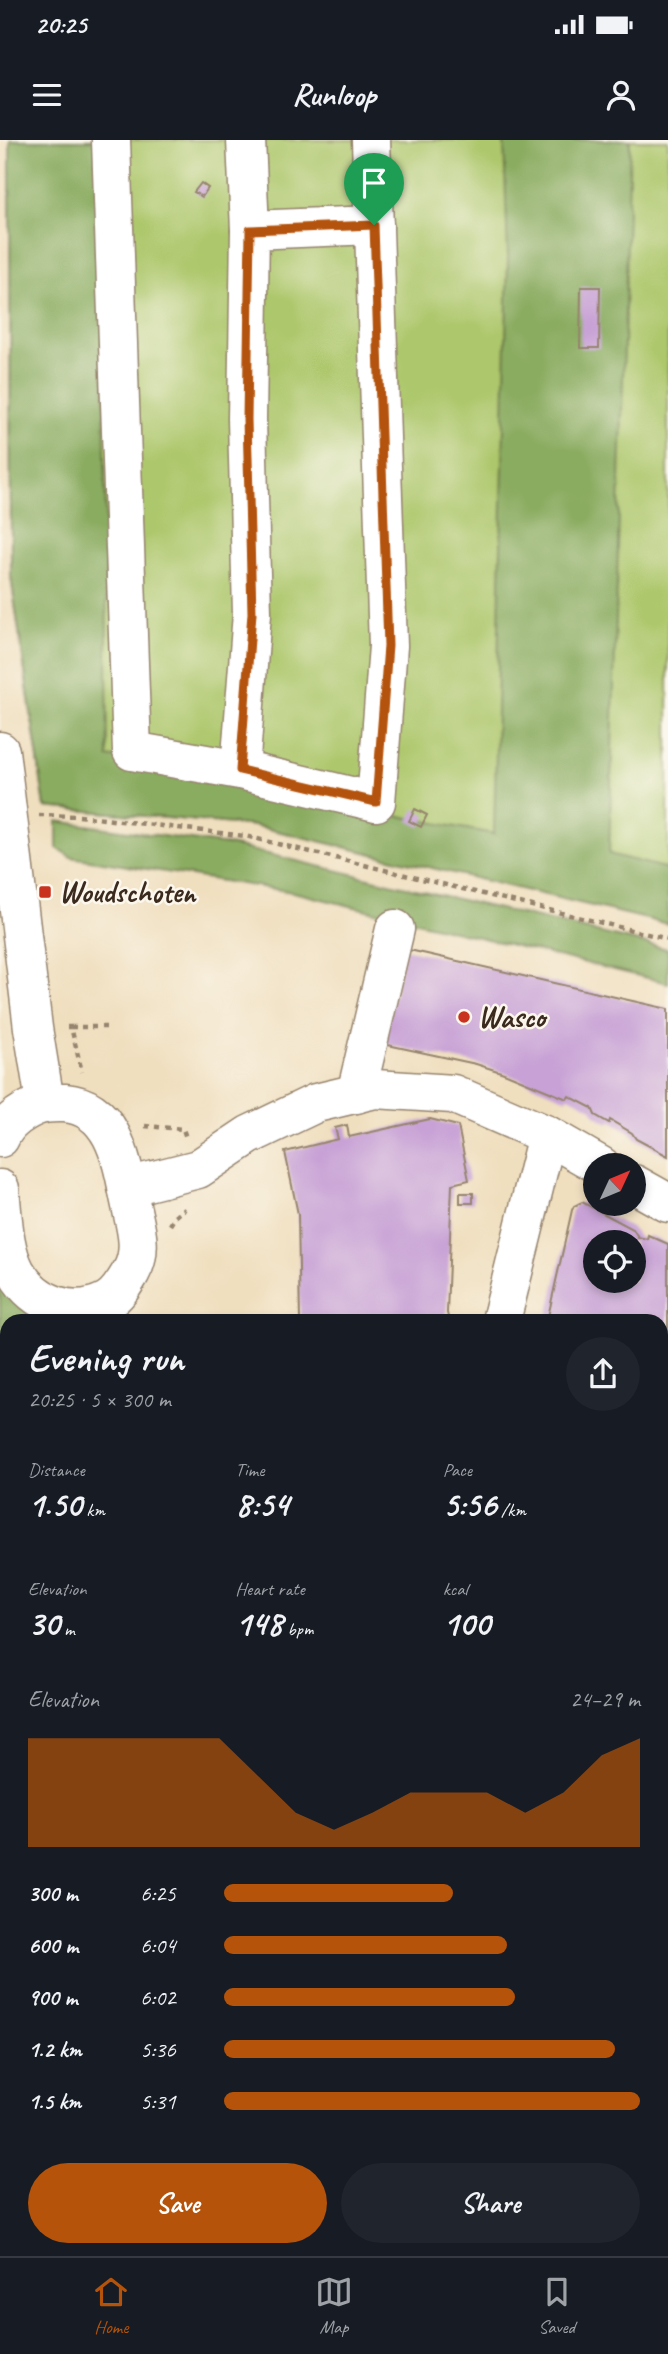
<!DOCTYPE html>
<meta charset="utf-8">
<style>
body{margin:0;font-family:Caveat,sans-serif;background:#20242c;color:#f1f3f6;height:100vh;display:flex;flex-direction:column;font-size:26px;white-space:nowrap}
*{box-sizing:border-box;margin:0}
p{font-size:23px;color:#9ea1a6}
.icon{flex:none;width:38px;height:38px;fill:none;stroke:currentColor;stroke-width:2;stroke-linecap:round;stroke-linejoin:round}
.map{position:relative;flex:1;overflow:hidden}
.sheet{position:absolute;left:0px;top:1174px;width:668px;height:943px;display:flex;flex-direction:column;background:#171b24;border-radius:21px 21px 0 0;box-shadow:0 4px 10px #0003}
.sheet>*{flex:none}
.needle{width:46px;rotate:46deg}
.controls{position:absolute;left:583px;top:1013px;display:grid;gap:14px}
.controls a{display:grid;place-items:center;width:63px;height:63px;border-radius:50%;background:#171b24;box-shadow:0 4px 10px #0003;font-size:35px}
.pin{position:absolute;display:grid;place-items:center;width:60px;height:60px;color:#fff;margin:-72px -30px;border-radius:50% 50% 50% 0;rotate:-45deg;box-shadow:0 0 7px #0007}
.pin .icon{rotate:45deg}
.round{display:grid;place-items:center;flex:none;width:74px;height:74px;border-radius:37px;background:#20242c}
.overview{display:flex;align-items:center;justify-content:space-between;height:119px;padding:0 28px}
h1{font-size:38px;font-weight:700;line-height:52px}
.stats{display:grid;grid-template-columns:repeat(3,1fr);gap:10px;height:119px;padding:7px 28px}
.stats div{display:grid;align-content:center}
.stats b{font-size:35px;font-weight:700}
.stats small{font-size:19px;font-weight:400}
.stats p{font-size:19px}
.chart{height:196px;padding:14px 28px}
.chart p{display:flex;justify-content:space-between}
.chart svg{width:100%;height:126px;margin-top:7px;fill:#b45309;opacity:.7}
.button{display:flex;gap:14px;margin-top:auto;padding:14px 28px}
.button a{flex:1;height:80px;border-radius:42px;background:#b45309;color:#fff;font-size:28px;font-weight:700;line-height:80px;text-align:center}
.button a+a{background:#20242c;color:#f1f3f6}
ul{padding:0 28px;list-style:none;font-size:23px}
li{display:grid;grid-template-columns:112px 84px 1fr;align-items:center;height:52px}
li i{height:18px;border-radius:9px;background:#b45309}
.status{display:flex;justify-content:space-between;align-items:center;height:49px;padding:0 35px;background:#171b24;direction:ltr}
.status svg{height:19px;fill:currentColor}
header{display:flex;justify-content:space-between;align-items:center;height:91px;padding:0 28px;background:#171b24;font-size:32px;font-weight:700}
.dock{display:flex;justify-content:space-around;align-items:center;height:98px;border-top:2px solid #363941;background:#171b24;font-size:19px;color:#9ea1a6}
.dock a{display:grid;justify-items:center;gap:4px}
.dock .selected{color:#b45309}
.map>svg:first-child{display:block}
.green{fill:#adc76c;stroke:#747845;stroke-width:2}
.forest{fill:#8aac60;stroke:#626b3f;stroke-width:2}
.building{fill:#c8a2d6;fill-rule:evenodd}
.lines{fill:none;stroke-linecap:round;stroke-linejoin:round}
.minor-casing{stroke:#96846e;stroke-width:41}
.major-casing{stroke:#96846e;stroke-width:41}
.path{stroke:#96846e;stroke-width:4.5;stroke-dasharray:5 5;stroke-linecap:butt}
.minor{stroke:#fff;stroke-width:38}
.major{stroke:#fff;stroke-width:38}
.route-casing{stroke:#fff;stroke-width:14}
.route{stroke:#b45309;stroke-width:9}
.poi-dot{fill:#c8321e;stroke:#fbf7ec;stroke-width:2.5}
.labels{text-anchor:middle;stroke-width:5;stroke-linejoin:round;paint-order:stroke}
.poi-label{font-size:30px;font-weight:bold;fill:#3b2a1e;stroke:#fbf7ec;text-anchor:start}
</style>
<div class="status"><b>20:25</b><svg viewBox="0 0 49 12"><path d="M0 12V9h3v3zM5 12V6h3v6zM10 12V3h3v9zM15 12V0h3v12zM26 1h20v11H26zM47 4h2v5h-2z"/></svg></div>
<header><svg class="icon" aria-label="menu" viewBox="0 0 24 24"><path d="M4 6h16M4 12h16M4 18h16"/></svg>Runloop<svg class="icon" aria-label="person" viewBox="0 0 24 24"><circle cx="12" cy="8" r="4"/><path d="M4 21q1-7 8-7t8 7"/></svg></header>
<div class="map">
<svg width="668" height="2116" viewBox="0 0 668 2116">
<rect width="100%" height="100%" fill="#fbf7ec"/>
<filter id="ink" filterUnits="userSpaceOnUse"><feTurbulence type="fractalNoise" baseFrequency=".0143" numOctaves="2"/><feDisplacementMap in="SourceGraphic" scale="14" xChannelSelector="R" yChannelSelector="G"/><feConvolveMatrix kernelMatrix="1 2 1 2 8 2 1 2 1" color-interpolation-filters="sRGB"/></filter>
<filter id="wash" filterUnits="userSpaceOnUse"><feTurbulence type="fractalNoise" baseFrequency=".00686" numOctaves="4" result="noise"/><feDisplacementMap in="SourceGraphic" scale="28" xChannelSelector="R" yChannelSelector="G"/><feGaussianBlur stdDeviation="1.57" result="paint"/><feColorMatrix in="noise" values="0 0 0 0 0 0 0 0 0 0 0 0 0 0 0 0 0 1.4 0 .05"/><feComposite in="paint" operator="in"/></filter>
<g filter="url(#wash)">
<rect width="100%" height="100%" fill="#f0dfbf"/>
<g class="green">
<polygon points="10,0 668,0 668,784 256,686 45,667 11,437"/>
<polygon points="662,2003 668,2009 668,2116 395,2116 394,2111 662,2110"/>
</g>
<g class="forest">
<path d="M10,0H102L108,617C237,642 365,671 494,694L508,117L504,0H630L609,714L668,729V784L256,686L45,667L11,437Z"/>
<polygon points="57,681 234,706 668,809 668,843 293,752 71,717 57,708"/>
<polygon points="0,1136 23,1150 29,1181 7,1181 7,2110 300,2110 302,2116 0,2116"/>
<polygon points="662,1477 668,1478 668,2009 662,2003"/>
</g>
<g id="blocks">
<g class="building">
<polygon points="201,43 208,48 202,57 194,52"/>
<polygon points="581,147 600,147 599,208 580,208"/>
<polygon points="415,669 427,675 421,687 409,681"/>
<polygon points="405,809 668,869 668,1016 636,999 632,993 610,980 609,983 595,975 592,968 569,956 567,959 504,933 476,924 383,904"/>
<polygon points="430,979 458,986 469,1040 452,1044 447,1173 449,1181 300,1181 298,1074 285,1012 338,999 335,988 347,985 349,997"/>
<rect x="460" y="1053" width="13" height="10"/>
<path d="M582,1062L633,1089L638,1097L647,1099L648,1095L668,1104V1380L663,1404L662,1181H547L572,1070L574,1066ZM595,1102H634V1141H595Z"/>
</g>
</g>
</g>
<g filter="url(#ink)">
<use href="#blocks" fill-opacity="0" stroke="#96846e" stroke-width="2"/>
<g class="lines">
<g class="minor-casing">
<g id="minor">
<polyline points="111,0 132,611 240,630 376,662 388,506 371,0"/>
<polyline points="246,0 250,90"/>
<polyline points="240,630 252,473 247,279 250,90 374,85"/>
<polyline points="356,954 395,789"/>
<polyline points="634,1044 668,1063"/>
<polyline points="127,1047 198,1029 249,995 316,963 375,949 453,954 547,995 601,1026"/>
<polyline points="501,1181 547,995"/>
<polyline points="662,1450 668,1451"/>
</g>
</g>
<g class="major-casing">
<g id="major">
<polyline points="0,611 33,888 45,962"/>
<path d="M0,998C6,983 19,974 34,967C45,962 53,963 65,963C114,967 122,1022 130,1061C135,1086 144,1109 131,1132C125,1142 118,1155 107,1161C73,1179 35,1164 16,1132C3,1108 3,1076 0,1049"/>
<polyline points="366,2110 368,2116"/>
</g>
</g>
<g class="path">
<polyline points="39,675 79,676 245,696 668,799"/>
<polyline points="67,887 71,887 82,932"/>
<polyline points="71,887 108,887"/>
<polyline points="145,986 183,989 186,998"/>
<polyline points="170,1085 175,1077 185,1069"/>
<polyline points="316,2110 318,2116"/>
</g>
<use href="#minor" class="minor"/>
<use href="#major" class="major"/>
</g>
</g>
<g class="lines" filter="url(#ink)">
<g class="route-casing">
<polygon id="route" points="374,85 388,506 376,662 240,630 252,473 247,279 250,90"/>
</g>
<use href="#route" class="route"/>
</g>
<g class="poi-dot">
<rect x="38" y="745" width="14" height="14" rx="3.5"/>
<circle cx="464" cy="877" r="7"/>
</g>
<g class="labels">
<g class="poi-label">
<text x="59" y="762">Woudschoten</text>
<text x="478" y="887">Wasco</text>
</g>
</g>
</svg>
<div class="controls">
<a><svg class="needle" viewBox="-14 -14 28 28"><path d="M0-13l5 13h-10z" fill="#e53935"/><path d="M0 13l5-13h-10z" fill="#9ea1a6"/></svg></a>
<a><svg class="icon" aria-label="locate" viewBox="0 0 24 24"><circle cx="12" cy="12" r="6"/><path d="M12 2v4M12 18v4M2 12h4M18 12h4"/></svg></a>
</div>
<div class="pin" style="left:374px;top:85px;background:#1e9e55"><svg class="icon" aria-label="arrive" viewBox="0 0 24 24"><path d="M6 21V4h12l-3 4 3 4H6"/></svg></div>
<section class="sheet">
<div class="overview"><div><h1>Evening run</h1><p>20:25 · 5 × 300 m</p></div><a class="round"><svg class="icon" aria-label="share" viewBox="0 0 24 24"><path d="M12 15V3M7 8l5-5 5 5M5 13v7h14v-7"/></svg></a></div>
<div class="stats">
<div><p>Distance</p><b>1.50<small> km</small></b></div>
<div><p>Time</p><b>8:54</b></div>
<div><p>Pace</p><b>5:56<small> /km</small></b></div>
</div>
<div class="stats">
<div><p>Elevation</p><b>30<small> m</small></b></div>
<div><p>Heart rate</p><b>148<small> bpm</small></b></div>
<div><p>kcal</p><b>100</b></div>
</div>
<div class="chart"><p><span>Elevation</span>24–29 m</p>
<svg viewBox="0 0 160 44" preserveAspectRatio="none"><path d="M0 44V6L10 6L20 6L30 6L40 6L50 6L60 19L70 32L80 38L90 32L100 25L110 25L120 25L130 32L140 25L150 12L160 6V44z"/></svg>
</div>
<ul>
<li><b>300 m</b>6:25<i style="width:55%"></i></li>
<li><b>600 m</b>6:04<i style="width:68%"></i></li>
<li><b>900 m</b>6:02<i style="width:70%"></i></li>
<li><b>1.2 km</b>5:36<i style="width:94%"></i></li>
<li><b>1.5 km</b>5:31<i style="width:100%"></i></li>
</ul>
<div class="button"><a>Save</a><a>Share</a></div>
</section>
</div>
<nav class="dock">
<a class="selected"><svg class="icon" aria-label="home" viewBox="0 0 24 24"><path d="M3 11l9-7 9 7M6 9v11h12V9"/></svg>Home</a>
<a><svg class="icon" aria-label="map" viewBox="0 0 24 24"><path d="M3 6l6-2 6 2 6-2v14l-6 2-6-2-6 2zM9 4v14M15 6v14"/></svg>Map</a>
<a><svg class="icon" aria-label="saved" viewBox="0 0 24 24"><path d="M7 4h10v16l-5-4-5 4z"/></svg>Saved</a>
</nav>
